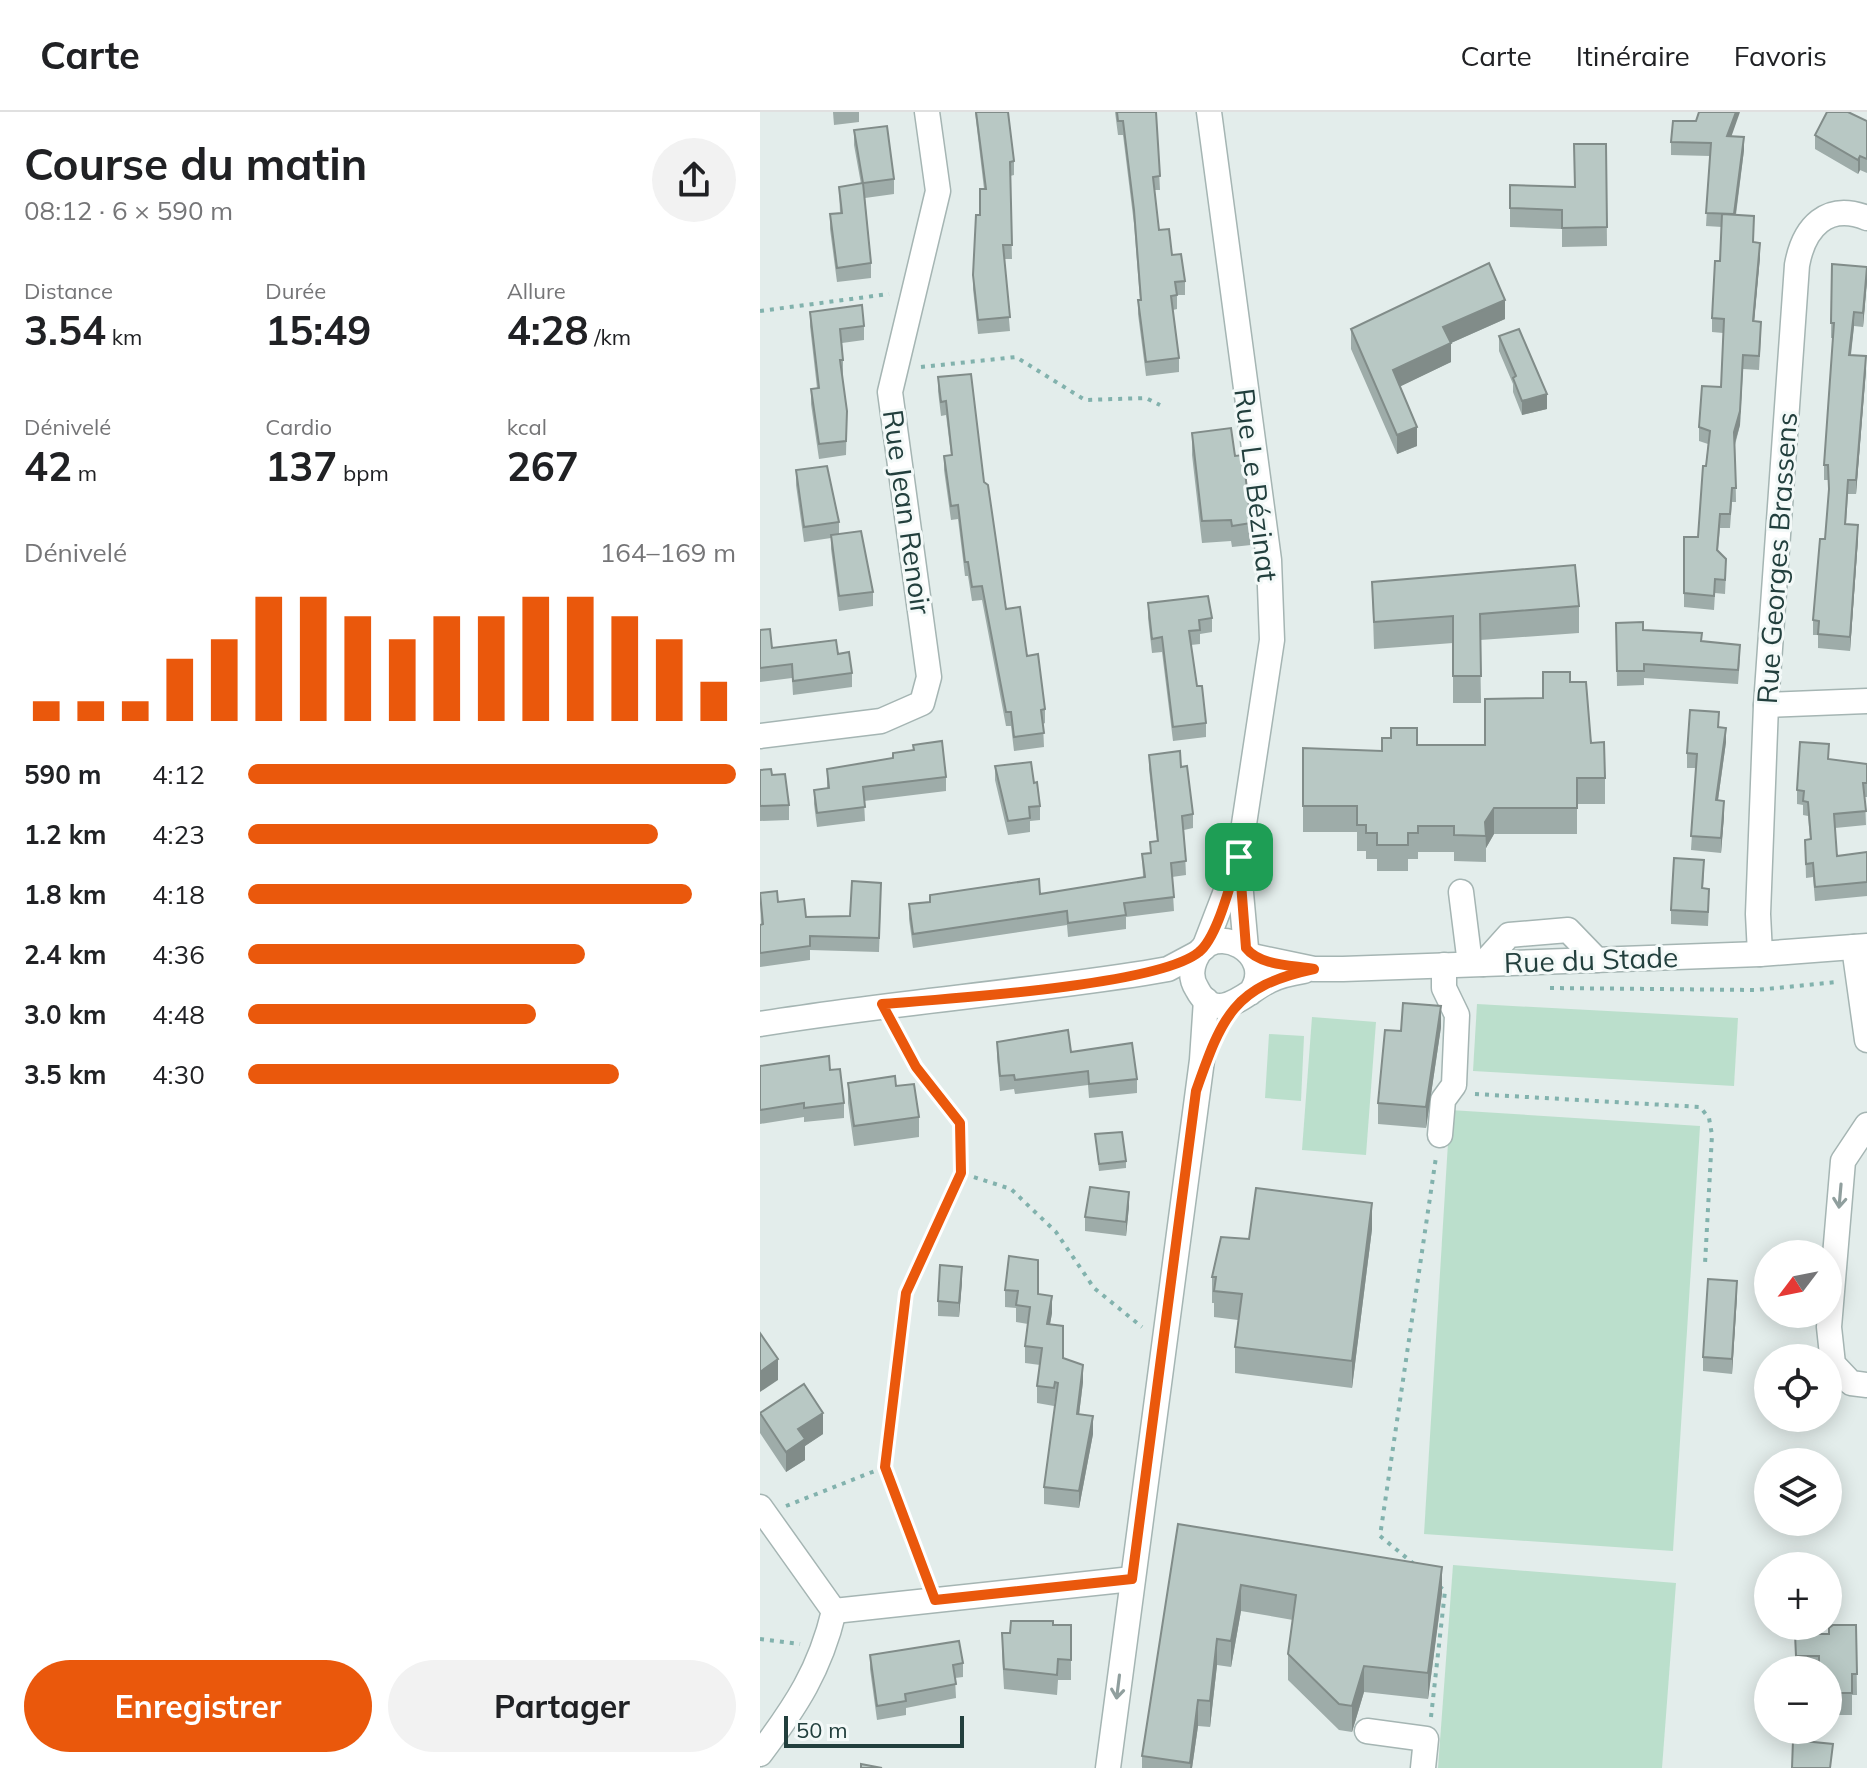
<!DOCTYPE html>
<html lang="fr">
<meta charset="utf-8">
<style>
body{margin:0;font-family:Mulish,sans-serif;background:#f2f2f2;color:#202124;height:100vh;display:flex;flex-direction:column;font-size:30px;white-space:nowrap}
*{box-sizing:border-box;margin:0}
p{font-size:26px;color:#757577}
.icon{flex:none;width:44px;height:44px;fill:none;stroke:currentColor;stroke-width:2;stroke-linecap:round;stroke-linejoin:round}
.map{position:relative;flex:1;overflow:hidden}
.side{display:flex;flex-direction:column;background:#fff;width:760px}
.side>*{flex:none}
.needle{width:52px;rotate:238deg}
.fabs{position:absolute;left:994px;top:1128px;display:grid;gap:16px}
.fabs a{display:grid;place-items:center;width:88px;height:88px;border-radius:50%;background:#fff;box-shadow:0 4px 20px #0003;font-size:40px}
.scale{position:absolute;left:24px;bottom:20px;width:180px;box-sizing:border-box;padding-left:8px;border:4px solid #223f3d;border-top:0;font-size:22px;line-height:28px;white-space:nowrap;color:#223f3d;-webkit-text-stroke:6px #f3f9f8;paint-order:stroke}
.pin{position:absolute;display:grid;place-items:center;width:68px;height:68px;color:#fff;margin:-34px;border-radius:16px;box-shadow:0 4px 12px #0006}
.round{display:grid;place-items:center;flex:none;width:84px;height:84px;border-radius:42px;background:#f2f2f2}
.overview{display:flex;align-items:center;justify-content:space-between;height:136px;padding:0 24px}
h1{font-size:44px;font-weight:700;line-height:60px}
.stats{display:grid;grid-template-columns:repeat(3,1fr);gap:12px;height:136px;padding:8px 24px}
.stats div{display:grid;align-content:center}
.stats b{font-size:40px;font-weight:700}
.stats small{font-size:22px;font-weight:400}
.stats p{font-size:22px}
.chart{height:224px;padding:16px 24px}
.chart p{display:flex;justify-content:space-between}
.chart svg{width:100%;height:144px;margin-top:8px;stroke:#ea580c;stroke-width:6}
.cta{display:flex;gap:16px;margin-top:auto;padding:16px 24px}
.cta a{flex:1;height:92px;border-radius:48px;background:#ea580c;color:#fff;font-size:32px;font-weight:700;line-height:92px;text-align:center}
.cta a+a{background:#f2f2f2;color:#202124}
ul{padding:0 24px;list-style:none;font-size:26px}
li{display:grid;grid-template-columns:128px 96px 1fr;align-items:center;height:60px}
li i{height:20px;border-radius:10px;background:#ea580c}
header{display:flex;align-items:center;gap:48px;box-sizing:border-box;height:112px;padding:0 40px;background:#fff;border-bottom:2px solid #e0e0e0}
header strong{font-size:38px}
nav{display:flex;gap:44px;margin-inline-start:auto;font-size:28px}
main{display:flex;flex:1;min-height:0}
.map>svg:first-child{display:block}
.pitch{fill:#bbdfcc}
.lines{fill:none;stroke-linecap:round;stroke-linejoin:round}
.minor-casing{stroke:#a5b5b3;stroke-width:27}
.path{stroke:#82b2ad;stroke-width:4;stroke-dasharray:4 6;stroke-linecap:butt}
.minor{stroke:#fff;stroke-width:24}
.wall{fill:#9eaca9}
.shaded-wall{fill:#818c89}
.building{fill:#b8c8c4;stroke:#818c89;stroke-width:2}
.oneway{stroke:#909f9e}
.route-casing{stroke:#fff;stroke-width:16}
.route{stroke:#ea580c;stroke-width:10}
.labels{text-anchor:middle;stroke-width:6;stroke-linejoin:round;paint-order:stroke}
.street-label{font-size:28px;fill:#223f3d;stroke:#f3f9f8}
</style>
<header>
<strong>Carte</strong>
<nav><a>Carte</a><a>Itinéraire</a><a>Favoris</a></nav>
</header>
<main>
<section class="side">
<div class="overview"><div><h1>Course du matin</h1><p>08:12 · 6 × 590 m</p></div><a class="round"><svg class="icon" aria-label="share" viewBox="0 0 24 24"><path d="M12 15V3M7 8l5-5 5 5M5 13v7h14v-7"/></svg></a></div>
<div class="stats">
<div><p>Distance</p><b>3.54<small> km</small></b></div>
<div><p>Durée</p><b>15:49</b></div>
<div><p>Allure</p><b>4:28<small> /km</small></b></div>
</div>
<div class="stats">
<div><p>Dénivelé</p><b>42<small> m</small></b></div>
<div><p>Cardio</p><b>137<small> bpm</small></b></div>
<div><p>kcal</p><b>267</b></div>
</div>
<div class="chart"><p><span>Dénivelé</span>164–169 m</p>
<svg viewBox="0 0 160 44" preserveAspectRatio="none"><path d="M5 44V38M15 44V38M25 44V38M35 44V25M45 44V19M55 44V6M65 44V6M75 44V12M85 44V19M95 44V12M105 44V12M115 44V6M125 44V6M135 44V12M145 44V19M155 44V32"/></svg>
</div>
<ul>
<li><b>590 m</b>4:12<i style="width:100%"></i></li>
<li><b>1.2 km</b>4:23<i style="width:84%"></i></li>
<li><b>1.8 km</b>4:18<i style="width:91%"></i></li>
<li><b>2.4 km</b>4:36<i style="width:69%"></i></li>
<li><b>3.0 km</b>4:48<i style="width:59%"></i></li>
<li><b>3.5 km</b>4:30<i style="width:76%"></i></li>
</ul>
<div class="cta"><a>Enregistrer</a><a>Partager</a></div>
</section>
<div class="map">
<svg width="1107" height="1656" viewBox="0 0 1107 1656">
<rect width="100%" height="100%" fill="#e3edeb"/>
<g class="pitch">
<polygon points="717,892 978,906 974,974 713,959"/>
<polygon points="552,905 616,910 606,1043 542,1038"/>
<polygon points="509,922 544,924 541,989 505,986"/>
<polygon points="690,998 940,1014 913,1439 664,1422"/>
<polygon points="693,1453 916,1471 902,1656 678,1656"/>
</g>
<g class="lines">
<g class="minor-casing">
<g id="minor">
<polyline points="1006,593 1107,589"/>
<polyline points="0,624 121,609 162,591 169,565 130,280 178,79 167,0"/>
<polyline points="479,759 486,836"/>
<polyline points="701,780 710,852"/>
<polyline points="1094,835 1107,928"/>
<polyline points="444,836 479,745 512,528 509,448 449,0"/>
<path d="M1000,842L998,802L1006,593L1037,153C1044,115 1067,90 1107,106"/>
<polyline points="492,844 554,857 583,857 1000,842 1107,834"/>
<polyline points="723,852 749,823 808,818 837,848"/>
<path d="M490,881C519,843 453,805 435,848C431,858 431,868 437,877C457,915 487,879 509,869C520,863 532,861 544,859"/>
<path d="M0,912C128,891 257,881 385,861L408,857L438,841"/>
<polyline points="1107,1013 1083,1049 1069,1215 1073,1252 1091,1271 1107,1273"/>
<polyline points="680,1023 683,988 694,973 697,903 684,876 684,853"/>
<path d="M0,1395L74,1499C60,1558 36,1594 0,1642"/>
<polyline points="74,1499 372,1467"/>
<polyline points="607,1619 666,1627 663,1656"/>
<polyline points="348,1656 442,948 446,888"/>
</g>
</g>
<g class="path">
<polyline points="0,199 129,182"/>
<polyline points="161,255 256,245 325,288 386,286 400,293"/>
<polyline points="790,876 996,878 1077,870"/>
<polyline points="135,915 156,955 200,1011 201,1061 251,1077 296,1120 334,1176 382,1215"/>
<polyline points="715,982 940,995 949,1006 952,1023 945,1152"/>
<polyline points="125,1355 166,1465"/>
<polyline points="26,1394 125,1355 146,1181 201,1061"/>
<polyline points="654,1452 620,1424 676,1045"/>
<polyline points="0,1527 40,1532"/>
<polyline points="671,1605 685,1479 679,1474"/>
</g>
<use href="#minor" class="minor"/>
</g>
<g class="wall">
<polygon points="73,0 99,0 99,10 74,13"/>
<polygon points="215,0 248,0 254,49 254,63 250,64 252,147 244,147 250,219 218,222 213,177 213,163 224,77"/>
<polygon points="355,0 396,0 400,78 394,78 399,118 425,169 425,183 417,183 417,197 413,198 419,246 419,260 386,264 378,202 378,188 380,188 374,112 363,23 358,23"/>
<polygon points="1107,9 1107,61 1100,58 1098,62 1055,37 1055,23"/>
<polygon points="94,18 134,67 134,82 105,86 111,151 111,166 77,170 70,117 70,102 80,101 79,75 101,72 94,33"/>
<polygon points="971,25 984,38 976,103 994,130 1000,145 994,209 1001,224 999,258 983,257 980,313 975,333 976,390 972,390 970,416 960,416 958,439 966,461 965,482 955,481 954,498 924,495 924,425 938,425 948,332 939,329 939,315 961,275 963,221 952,220 952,206 960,149 962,115 946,114 950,44 911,43 911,30"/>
<polygon points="846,32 847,134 802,135 802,117 750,115 750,73 814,75"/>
<polygon points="1072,152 1107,169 1103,215 1094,214 1091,243 1106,258 1096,382 1088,382 1086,412 1098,427 1090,539 1058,536 1058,523 1053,523 1053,508 1065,427 1069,382 1068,368 1064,368 1064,353 1073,226 1071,226"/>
<polygon points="50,200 104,214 104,228 82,231 83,248 83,262 82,262 87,299 86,343 59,347 51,292 51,277 57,276 50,214"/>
<polygon points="745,207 691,231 691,250 640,274 657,334 637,342 591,237 591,217"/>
<polygon points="739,224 787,297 762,303 753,280 753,272 739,239"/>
<polygon points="178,265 224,370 246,497 267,544 285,597 285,611 283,612 284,635 254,639 251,614 246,614 222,488 212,489 208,464 205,464 198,407 191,408 184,358 184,344 191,343 186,303 181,304 178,279"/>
<polygon points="432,321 475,344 491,411 491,433 472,435 471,429 442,431 432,343"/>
<polygon points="36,358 79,410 79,422 113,480 113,494 79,499 71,437 71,426 44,430 36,373"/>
<polygon points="612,470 819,494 819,521 720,528 721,591 693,591 693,531 614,537"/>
<polygon points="388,491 452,506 452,520 440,522 440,532 431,533 437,574 446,611 446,625 413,629 402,540 392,541 388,506"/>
<polygon points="856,511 883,518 941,529 980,547 978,572 884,566 884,573 857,574"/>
<polygon points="0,518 12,536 78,542 92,561 92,575 33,583 32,566 0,570"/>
<polygon points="810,570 845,666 845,692 817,692 817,722 734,722 726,736 726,750 694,749 694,740 658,740 658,747 648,747 648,759 617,759 617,747 606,747 606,739 597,739 597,720 543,720 543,636 622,639 657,633 725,633 783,586"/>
<polygon points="959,615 966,630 958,688 964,704 961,741 931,738 936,656 927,656 927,641"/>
<polygon points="153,633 186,665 186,679 104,689 105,709 57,715 54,692 54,678 67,676 67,657 133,646 153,638"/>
<polygon points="389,643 421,655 433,702 433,716 424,718 426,763 412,765 414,799 366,805 366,817 308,825 307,813 153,836 149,807 149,792 280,782 383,765 382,742 390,741 390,730 397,729 389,657"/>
<polygon points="1069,648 1107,652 1107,685 1105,685 1106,713 1075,716 1077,744 1107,740 1107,784 1055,789 1053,765 1046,766 1045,728 1050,727 1048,704 1043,703 1043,693 1037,692 1037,678"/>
<polygon points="235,654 274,671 280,694 280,708 270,709 270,720 248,723 235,668"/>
<polygon points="0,658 12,663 29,693 29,708 0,709"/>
<polygon points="944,762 943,776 949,791 948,814 911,812 911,798"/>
<polygon points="0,781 46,805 90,804 121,785 119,840 50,838 50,848 0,855 0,813 1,813"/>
<polygon points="681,915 666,1016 618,1012 618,991"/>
<polygon points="237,930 311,940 377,967 377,981 329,986 328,973 255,982 254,977 240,979 237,945"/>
<polygon points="0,954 70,958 84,991 84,1006 44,1010 44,1005 0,1012"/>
<polygon points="88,971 136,974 159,1005 159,1025 94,1034 88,991"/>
<polygon points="335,1022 366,1049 366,1056 339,1059"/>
<polygon points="369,1094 366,1124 325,1119 325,1105"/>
<polygon points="612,1117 592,1276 475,1261 475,1235 478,1208 454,1205 454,1191 452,1191 452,1165 489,1127"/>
<polygon points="202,1170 199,1205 178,1204 178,1189"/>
<polygon points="245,1178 278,1182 292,1201 290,1212 303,1246 323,1270 319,1302 333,1322 319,1396 284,1392 284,1375 296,1288 295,1288 294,1294 277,1291 277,1274 280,1253 265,1251 265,1234 268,1212 256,1210 256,1196 245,1195"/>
<polygon points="977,1183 972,1262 943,1259 943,1245"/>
<polygon points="0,1301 63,1322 45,1334 45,1348 26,1360 0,1321"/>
<polygon points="418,1412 682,1481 668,1587 604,1580 592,1620 579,1618 528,1568 528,1542 533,1508 481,1499 471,1555 457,1553 450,1615 438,1614 432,1656 382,1656 382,1644"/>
<polygon points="293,1513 311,1513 311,1568 298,1568 297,1583 244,1577 242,1542 242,1521 250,1521"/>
<polygon points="1096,1513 1097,1583 1092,1583 1092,1603 1068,1603 1068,1558 1035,1558 1035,1522 1069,1522"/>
<polygon points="110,1543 203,1551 203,1565 195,1566 196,1586 146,1596 146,1603 117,1608 110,1557"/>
</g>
<g class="shaded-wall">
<polygon points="976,0 980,0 967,37 967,24"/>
<polygon points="984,25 984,38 974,115 974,102"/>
<polygon points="1100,44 1100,58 1098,62 1098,48"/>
<polygon points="1000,131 1000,145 993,223 993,209"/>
<polygon points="1107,155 1107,169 1103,215 1103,201"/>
<polygon points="745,188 745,207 691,231 691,250 633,278 633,258 683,215"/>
<polygon points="1094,200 1094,214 1089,257 1089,243"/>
<polygon points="983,243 980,313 974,334 974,320"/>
<polygon points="1106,244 1106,258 1096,382 1096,368"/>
<polygon points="787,282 787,297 762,303 762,289"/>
<polygon points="657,315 657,334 637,342 637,323"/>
<polygon points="1098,413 1098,427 1090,539 1090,525"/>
<polygon points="966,616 966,630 956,702 956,688"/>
<polygon points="964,689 964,704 961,741 961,726"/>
<polygon points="734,696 734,722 726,736 725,710"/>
<polygon points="681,894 681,915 666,1016 666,995"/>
<polygon points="369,1080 369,1094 366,1124 366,1110"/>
<polygon points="612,1091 612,1117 592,1276 592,1249"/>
<polygon points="202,1155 202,1170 199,1205 199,1191"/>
<polygon points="977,1169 977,1183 972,1262 972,1247"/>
<polygon points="292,1184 292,1201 287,1229 287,1212"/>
<polygon points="18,1247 18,1268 0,1280 0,1260"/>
<polygon points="323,1253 323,1270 317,1319 317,1302"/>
<polygon points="63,1301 63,1322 45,1334 45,1348 26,1360 26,1340 38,1317"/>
<polygon points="333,1304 333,1322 319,1396 319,1379"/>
<polygon points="682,1455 682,1481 668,1587 668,1561"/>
<polygon points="481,1473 481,1499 471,1555 471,1529"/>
<polygon points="457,1527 457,1553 450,1615 450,1589"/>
<polygon points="604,1554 604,1580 592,1620 592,1594"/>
<polygon points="438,1588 438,1614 432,1656 430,1656"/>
</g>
<g class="building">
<polygon points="216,0 248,0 254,49 250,50 252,133 243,133 250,205 218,208 213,163 216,103 220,103 220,77 226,77"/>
<polygon points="357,0 396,0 400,64 393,65 399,118 409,117 412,143 421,142 425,169 415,170 417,183 411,184 419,246 386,250 378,188 381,188 374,98 363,9 358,9"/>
<polygon points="939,0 976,0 967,24 984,25 974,102 946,101 951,31 911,30 913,9 936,9"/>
<polygon points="1067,0 1088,0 1107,9 1107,47 1100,44 1098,48 1055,23"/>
<polygon points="127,14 134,67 103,71 111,151 77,156 70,102 82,101 79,75 103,71 94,18"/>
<polygon points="814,32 846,32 847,115 802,116 802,98 750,96 750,73 815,75"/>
<polygon points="962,102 994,104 993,130 1000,131 993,209 1001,210 999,244 983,243 980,299 974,320 976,376 972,376 970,402 960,402 957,438 966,447 965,468 955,467 954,484 924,481 924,425 938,425 943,354 946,354 950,319 939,315 942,274 961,275 964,207 952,206 955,149 960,149"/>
<polygon points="729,151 745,188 683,215 691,231 633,258 657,315 637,323 591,217"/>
<polygon points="1072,152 1107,155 1103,201 1094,200 1089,243 1106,244 1096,368 1088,368 1085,412 1098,413 1090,525 1058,522 1059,509 1053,508 1060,427 1065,427 1069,377 1068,353 1064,353 1074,211 1071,211"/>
<polygon points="102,193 104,214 80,217 83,248 80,248 87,299 86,329 59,332 51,277 59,276 50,200"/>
<polygon points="759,217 787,282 762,289 753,266 756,264 739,224"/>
<polygon points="211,262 224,370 228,373 246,497 260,495 267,544 278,542 285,597 281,598 284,621 254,625 251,600 246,600 222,474 212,475 208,450 205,450 198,393 191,394 184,344 192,343 186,289 181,290 178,265"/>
<polygon points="471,316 475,344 483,343 491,411 472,414 471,408 442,409 432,321"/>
<polygon points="67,354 79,410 44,415 36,358"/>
<polygon points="101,419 113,480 79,484 71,423"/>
<polygon points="815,453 819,494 720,502 721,564 693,564 693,504 614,510 612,470"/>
<polygon points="448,484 452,506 439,508 440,518 429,519 437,574 442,574 446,611 413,615 402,525 392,527 388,491"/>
<polygon points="883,510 883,518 942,521 941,529 980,533 978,558 884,552 884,559 857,559 856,511"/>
<polygon points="10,517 12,536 76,528 78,542 89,540 92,561 33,569 32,552 0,556 0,518"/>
<polygon points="783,560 810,560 810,570 826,570 831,631 844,630 845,666 817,666 817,696 734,696 725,710 726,724 694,723 694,714 658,714 658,721 648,721 648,733 617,733 617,721 606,721 606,713 597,713 597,694 543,694 543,636 622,639 622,626 631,626 631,616 657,616 657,633 725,633 725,587 783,586"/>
<polygon points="930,598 959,600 958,615 966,616 956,688 964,689 961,726 931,724 937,642 927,641"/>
<polygon points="182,629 186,665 103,675 105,695 57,701 54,678 69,676 67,657 133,646 133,641 154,638 153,633"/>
<polygon points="1040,630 1069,632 1068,647 1107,652 1107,671 1103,671 1106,699 1074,702 1077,744 1107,740 1107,770 1055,775 1053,751 1046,752 1045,728 1051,727 1048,690 1043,689 1044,679 1037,678"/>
<polygon points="420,639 421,655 427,654 433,702 422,704 426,749 411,751 414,785 364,791 366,803 308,811 307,799 153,822 149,792 170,790 170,783 279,767 280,782 385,765 382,742 391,741 390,730 398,729 389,643"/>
<polygon points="271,650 274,671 277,670 280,694 269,695 270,706 248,709 235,654"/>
<polygon points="11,657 12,663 25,662 29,693 0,694 0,658"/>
<polygon points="914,746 944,748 942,776 949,777 948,800 911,798"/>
<polygon points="92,769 121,771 119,826 50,824 50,834 0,841 0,813 3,812 0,781 17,779 18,790 44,787 46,805 90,804"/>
<polygon points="643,891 681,894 666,995 618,991 625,918 641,919"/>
<polygon points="308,918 311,940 372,931 377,967 329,972 328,959 255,968 254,963 240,964 237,930"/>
<polygon points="69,944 70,958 80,957 84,991 44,996 44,991 0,998 0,954"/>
<polygon points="135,964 136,974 154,972 159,1005 94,1014 88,971"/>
<polygon points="362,1020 366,1049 339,1052 335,1022"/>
<polygon points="330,1075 369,1080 366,1110 325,1105"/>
<polygon points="496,1076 612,1091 592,1249 475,1235 482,1182 454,1179 456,1165 452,1165 461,1125 489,1127"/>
<polygon points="249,1144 278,1148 278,1182 292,1184 287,1212 303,1214 303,1246 323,1253 317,1302 333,1304 319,1379 284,1375 298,1271 295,1270 294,1276 277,1274 282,1236 265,1234 270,1195 256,1193 258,1179 245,1178"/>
<polygon points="180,1153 202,1155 199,1191 178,1189"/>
<polygon points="948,1167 977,1169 972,1247 943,1245"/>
<polygon points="0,1221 18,1247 0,1260"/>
<polygon points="44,1272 63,1301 38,1317 45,1327 26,1340 0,1301"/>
<polygon points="418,1412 682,1455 668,1561 604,1554 592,1594 579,1592 528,1542 536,1483 481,1473 471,1529 457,1527 450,1589 438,1588 430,1651 382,1644"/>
<polygon points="251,1509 293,1509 293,1513 311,1513 311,1548 298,1547 297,1563 244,1557 242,1521 250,1521"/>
<polygon points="1073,1513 1096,1513 1097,1562 1092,1562 1092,1581 1068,1581 1068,1558 1059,1558 1059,1544 1036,1544 1035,1522 1069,1522 1069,1516"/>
<polygon points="199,1529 203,1551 193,1553 196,1572 145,1582 146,1589 117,1594 110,1543"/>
<polygon points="1033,1628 1073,1632 1070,1656 1032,1656"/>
<polygon points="101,1652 122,1656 101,1656"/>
</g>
<defs><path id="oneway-shaft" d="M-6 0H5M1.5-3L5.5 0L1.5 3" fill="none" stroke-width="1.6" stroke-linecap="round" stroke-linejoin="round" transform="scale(2)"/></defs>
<g class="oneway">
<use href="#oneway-shaft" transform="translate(1080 1084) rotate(95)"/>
<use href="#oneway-shaft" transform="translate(358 1575) rotate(97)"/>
</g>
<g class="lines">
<g class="route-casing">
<path id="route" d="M479,745L486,836C500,854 533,853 554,857C473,874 462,905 436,979L372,1467L175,1488L125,1355L146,1181L201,1061L200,1011L156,955L122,892C184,887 398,874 439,840C458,825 471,768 479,745Z"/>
</g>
<use href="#route" class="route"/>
</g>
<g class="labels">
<g class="street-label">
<text transform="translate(496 373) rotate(83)" y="10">Rue Le Bézinat</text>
<text transform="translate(147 400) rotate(82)" y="10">Rue Jean Renoir</text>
<text transform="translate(1017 446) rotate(-86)" y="10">Rue Georges Brassens</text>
<text transform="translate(831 848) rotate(-2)" y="10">Rue du Stade</text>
</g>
</g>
</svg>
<div class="fabs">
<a><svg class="needle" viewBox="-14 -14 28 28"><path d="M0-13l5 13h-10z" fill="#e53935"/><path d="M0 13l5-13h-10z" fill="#757577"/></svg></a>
<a><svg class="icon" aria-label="locate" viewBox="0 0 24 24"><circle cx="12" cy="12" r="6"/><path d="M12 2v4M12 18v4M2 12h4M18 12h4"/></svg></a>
<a><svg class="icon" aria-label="layers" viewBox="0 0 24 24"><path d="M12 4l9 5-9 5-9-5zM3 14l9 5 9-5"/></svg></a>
<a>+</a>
<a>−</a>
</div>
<div class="scale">50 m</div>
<div class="pin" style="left:479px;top:745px;background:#1e9e55"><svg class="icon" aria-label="arrive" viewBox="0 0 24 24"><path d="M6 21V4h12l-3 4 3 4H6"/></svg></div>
</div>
</main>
